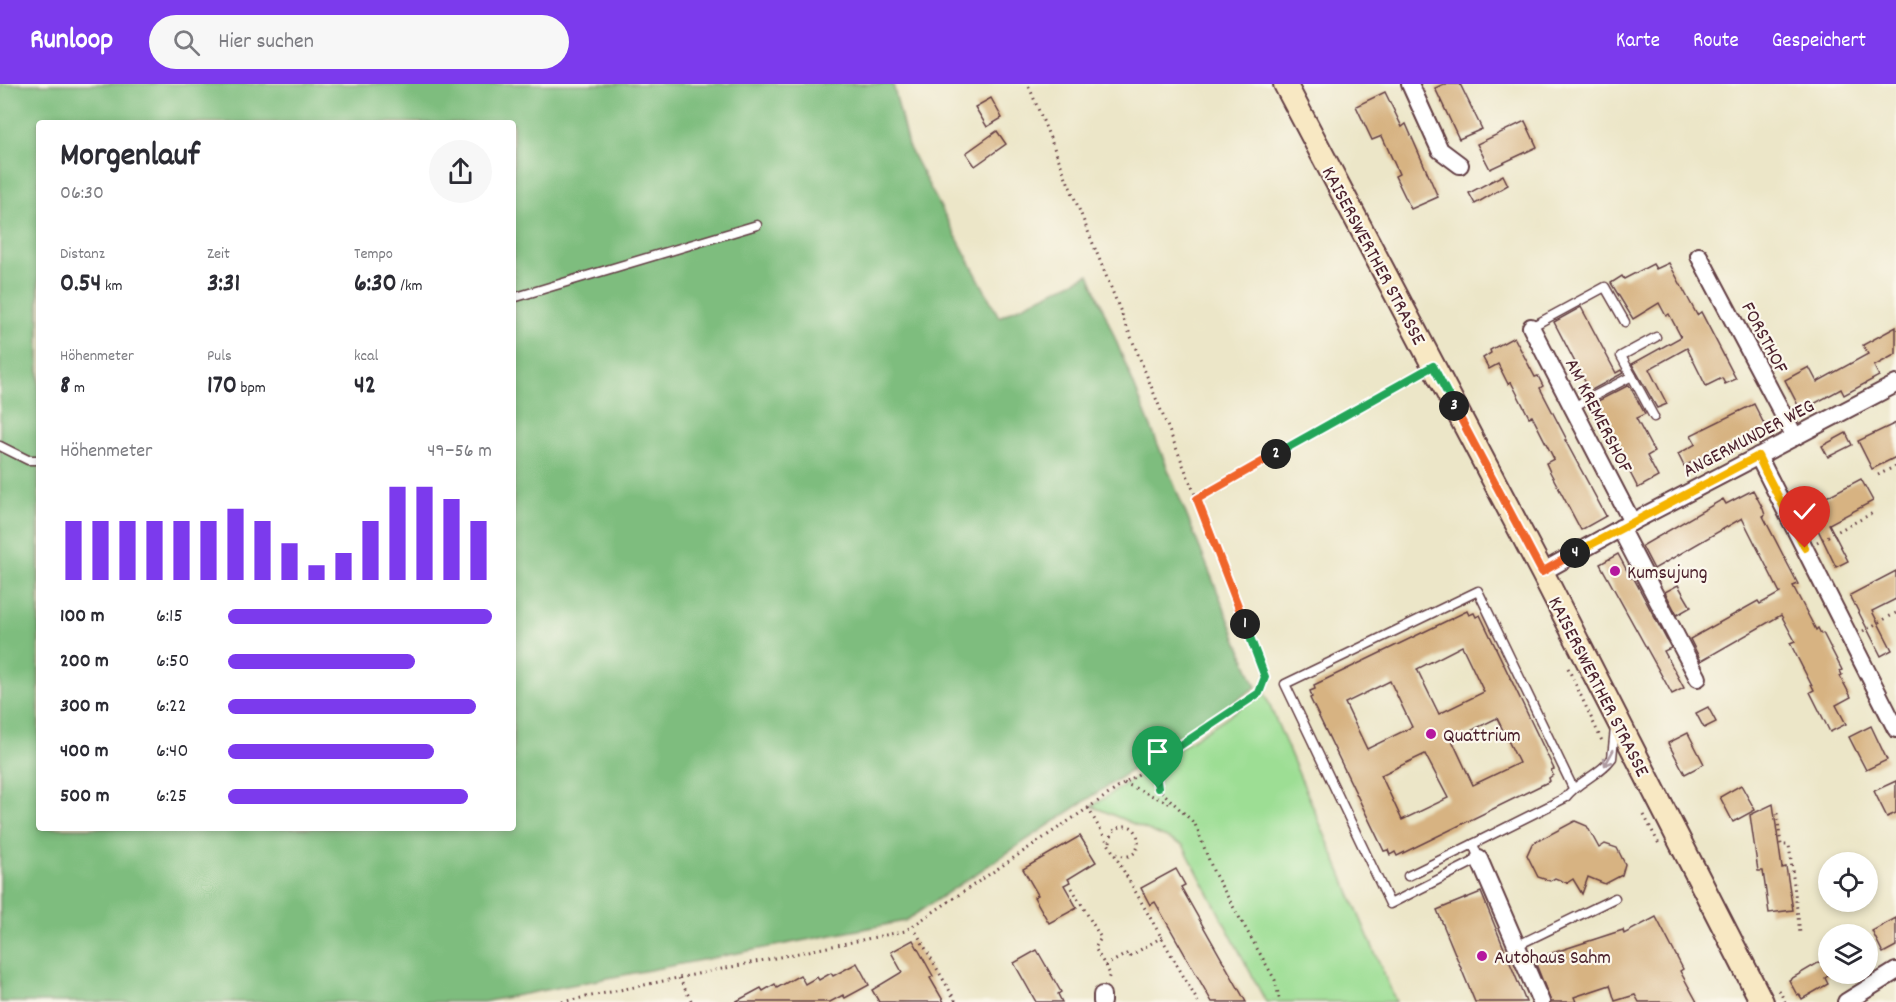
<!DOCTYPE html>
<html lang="de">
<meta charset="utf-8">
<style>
body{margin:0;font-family:Dekko,sans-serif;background:#f7f7f7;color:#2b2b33;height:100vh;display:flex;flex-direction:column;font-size:22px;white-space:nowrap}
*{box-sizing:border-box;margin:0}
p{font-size:20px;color:#7c7c81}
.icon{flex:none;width:33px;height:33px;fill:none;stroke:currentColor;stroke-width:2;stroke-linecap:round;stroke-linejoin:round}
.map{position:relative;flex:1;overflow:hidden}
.panel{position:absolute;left:36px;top:36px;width:480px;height:711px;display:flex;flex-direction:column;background:#fff;border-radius:6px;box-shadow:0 3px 9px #0003}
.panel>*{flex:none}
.controls{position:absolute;left:1818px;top:768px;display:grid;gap:12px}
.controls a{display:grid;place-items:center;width:60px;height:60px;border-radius:50%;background:#fff;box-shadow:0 3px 9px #0003;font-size:30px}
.pin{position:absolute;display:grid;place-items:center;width:51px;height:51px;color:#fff;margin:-62px -26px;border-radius:50% 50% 50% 0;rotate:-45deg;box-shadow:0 0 6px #0007}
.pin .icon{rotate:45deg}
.km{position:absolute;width:30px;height:30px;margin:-15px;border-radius:50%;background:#222;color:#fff;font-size:16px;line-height:30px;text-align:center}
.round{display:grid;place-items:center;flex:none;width:63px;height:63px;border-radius:32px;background:#f7f7f7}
.overview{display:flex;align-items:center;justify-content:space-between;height:102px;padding:0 24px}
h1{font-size:33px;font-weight:700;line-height:45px}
.figures{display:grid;grid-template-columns:repeat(3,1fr);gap:9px;height:102px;padding:6px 24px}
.figures div{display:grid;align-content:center}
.figures b{font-size:26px;font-weight:700}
.figures small{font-size:16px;font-weight:400}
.figures p{font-size:16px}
.chart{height:168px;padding:12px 24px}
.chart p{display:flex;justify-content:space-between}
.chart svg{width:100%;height:108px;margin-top:6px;stroke:#7c3aed;stroke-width:6}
ul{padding:0 24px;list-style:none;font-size:20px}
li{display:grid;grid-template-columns:96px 72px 1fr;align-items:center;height:45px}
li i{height:15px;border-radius:8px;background:#7c3aed}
header{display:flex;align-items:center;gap:36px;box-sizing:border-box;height:84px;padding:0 30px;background:#7c3aed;color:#fff}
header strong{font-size:28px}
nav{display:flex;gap:33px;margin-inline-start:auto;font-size:21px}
.search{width:420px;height:54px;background:#f7f7f7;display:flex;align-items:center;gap:15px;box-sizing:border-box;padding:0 21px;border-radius:33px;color:#7c7c81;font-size:22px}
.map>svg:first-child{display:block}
.green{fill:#9dde94;stroke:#747e60;stroke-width:1.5}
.forest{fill:#7ebd7e;stroke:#646e54;stroke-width:1.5;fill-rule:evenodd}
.building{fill:#d7b382;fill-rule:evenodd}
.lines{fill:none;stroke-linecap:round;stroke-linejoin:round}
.service-casing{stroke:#623d43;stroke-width:11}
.minor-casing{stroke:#623d43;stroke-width:20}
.secondary-casing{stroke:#623d43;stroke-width:26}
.path{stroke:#623d43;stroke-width:3;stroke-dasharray:1.5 4.5;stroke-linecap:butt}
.service{stroke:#fff;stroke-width:8}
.minor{stroke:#fff;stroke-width:16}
.secondary{stroke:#f8e8c3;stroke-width:22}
.oneway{stroke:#ae9aa0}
.split-1-casing{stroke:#fff;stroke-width:12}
.split-2-casing{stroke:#fff;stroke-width:12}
.split-3-casing{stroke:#fff;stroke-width:12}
.split-4-casing{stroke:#fff;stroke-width:12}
.split-5-casing{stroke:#fff;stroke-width:12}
.split-6-casing{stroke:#fff;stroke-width:12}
.split-1{stroke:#22a559;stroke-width:8}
.split-2{stroke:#f0652b;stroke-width:8}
.split-3{stroke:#22a559;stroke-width:8}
.split-4{stroke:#f0652b;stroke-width:8}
.split-5{stroke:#f5b400;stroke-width:8}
.split-6{stroke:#f5b400;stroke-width:8}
.poi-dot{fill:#b5179e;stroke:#fbf7ec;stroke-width:2}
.labels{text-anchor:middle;stroke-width:4.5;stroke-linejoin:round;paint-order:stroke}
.street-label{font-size:20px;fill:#4a1f2b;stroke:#fbf7ec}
.poi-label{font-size:20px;fill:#4a1f2b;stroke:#fbf7ec;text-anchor:start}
</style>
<header>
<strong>Runloop</strong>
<div class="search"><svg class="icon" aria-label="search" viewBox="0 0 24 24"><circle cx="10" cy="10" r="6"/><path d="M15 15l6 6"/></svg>Hier suchen</div>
<nav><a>Karte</a><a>Route</a><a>Gespeichert</a></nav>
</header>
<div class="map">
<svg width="1896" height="918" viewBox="0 0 1896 918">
<rect width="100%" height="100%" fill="#fbf7ec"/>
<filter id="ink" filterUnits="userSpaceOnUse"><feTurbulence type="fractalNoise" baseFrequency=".0167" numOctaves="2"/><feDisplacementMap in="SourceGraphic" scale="12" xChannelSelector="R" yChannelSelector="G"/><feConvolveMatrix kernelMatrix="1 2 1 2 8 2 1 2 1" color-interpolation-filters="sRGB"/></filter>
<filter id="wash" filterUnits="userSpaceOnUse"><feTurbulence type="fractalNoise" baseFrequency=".008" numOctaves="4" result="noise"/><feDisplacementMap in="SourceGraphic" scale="24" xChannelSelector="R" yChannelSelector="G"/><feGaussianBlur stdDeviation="1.35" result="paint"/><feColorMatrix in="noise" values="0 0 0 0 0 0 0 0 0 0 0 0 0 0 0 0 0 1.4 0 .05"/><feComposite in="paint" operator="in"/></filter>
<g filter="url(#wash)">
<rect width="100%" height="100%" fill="#ece6c8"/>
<polygon class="green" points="1264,608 1396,918 1266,918 1183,761 1092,722"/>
<path class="forest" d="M0,0H893L908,62L999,233L1089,190L1256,603L905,837L483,918H0ZM39,39H513V744H39Z"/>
<g id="blocks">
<g class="building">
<polygon points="1444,0 1460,0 1482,45 1459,55 1435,4"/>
<polygon points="1385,8 1402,43 1406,40 1438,113 1411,125 1395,92 1399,90 1382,52 1372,56 1356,22"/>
<polygon points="991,14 1002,34 987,43 975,23"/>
<polygon points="1525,37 1537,63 1490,85 1477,60"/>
<polygon points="997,47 1006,60 975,82 966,69"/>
<polygon points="1503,91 1508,101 1475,120 1469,109"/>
<polygon points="1669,179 1697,231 1701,228 1736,295 1725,300 1722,294 1706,302 1687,264 1649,285 1667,320 1657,324 1632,280 1681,253 1669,230 1666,232 1659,219 1633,235 1611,199 1622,192 1624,195 1653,180 1656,185"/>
<polygon points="1581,223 1616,289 1621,286 1623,289 1590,307 1554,238"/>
<polygon points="1896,243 1896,270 1874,282 1879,292 1844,311 1841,305 1801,327 1785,296 1809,283 1817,298 1868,270 1863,261"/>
<polygon points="1514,253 1535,293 1538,292 1543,302 1540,304 1567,356 1565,356 1606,432 1581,446 1550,388 1546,379 1554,375 1532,332 1529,333 1511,298 1508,300 1498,280 1489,285 1483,274 1491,269 1490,266"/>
<polygon points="1629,301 1645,330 1636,334 1654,368 1647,372 1658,393 1638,404 1609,348 1611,347 1596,318"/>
<polygon points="1754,320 1766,344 1684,382 1678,370 1696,360 1691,351"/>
<polygon points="1896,339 1896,373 1872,385 1858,357"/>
<polygon points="1846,349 1852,361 1828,373 1822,362"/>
<polygon points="1861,395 1873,417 1829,440 1848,477 1836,483 1807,423"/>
<polygon points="1753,406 1763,425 1765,431 1763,432 1798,500 1793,502 1816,546 1818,544 1821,550 1823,549 1842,586 1840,587 1842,591 1840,592 1851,613 1836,621 1846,640 1830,648 1810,608 1814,606 1790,559 1795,557 1781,531 1701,577 1690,555 1758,517 1760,520 1780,509 1742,434 1654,485 1642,462 1723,415 1726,420"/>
<polygon points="1618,470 1631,494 1633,493 1671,564 1664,567 1684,604 1672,610 1600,480"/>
<polygon points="1896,487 1896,515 1872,527 1892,566 1881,572 1850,511"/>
<polygon points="1678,501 1691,523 1677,531 1665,508"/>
<path d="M1467,527L1469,531L1474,529L1476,533L1480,531L1554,685L1551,686L1553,691L1549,694L1550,697L1397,772L1395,768L1390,771L1388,766L1384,767L1310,614L1312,613L1310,607L1315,605L1314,601ZM1462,562L1484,608L1439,630L1417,585ZM1390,597L1412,643L1367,665L1345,619ZM1497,634L1519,679L1473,701L1452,656ZM1425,670L1448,714L1402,736L1381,691Z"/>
<polygon points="1708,623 1716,638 1704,644 1696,629"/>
<polygon points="1871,642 1887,676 1866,686 1849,653"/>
<polygon points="1688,649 1704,680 1685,690 1668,659"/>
<polygon points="1896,697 1896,729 1887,733 1874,707"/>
<polygon points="1741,701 1755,726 1733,738 1720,713"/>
<polygon points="1773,720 1782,784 1786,783 1793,826 1769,829 1763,787 1758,787 1750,731"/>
<polygon points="1575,737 1587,742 1599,764 1605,760 1617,764 1625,780 1622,791 1605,800 1588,793 1582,810 1573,795 1567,799 1555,794 1550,797 1538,793 1527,771 1532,760"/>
<polygon points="1080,752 1096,778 1068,795 1070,798 1064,801 1077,824 1049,839 1034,813 1038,811 1023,785"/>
<polygon points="1176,785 1185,801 1181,803 1246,918 1212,918 1155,818 1150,821 1141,804"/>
<polygon points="1481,808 1526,918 1475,918 1437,826"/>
<polygon points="1656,833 1683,885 1680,887 1697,918 1639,918 1635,911 1615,917 1610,901 1574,913 1576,918 1551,918 1534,875 1623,846 1624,850"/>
<polygon points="1896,834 1896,862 1883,869 1872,847"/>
<polygon points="913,856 933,892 930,894 944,918 879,918 872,906 902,888 891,868"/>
<polygon points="1037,866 1061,908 1058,910 1062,918 1036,918 1014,879"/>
<polygon points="1828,873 1828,892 1825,894 1828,900 1802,915 1799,910 1797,911 1789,896"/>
<polygon points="857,879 869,901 845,914 843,911 830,918 735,918 761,904 763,907 775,900 777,904 800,891 805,900 817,893 819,896 831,889 833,892"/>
</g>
</g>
</g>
<g filter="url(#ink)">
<use href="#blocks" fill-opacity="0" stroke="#623d43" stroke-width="1.5"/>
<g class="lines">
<g class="service-casing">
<g id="service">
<polyline points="513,214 757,141"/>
<polyline points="1531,243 1605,203 1625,238"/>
<polyline points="1573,323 1632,292"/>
<polyline points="1654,333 1621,272 1656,253"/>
<polyline points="0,362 28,376 39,376"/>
<path d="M1573,704L1478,507L1285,600L1390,820L1479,775L1473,760L1565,714C1577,697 1599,692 1612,674L1615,644"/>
<polyline points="1408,792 1473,760"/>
<polyline points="1516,862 1615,814"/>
</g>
</g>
<g class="minor-casing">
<g id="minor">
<polyline points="1410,0 1440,66 1460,81"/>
<polyline points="1699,172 1795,353"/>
<polyline points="1531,243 1632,438"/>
<polyline points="1758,372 1896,645"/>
<polyline points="1620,444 1698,594"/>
<polyline points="1542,488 1632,438 1896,300"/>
<polyline points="1479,775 1541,918"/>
<polyline points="1102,911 1102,918"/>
<polyline points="1846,918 1896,887"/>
</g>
</g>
<g class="secondary-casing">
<polyline id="secondary" points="1285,0 1542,488 1762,918"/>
</g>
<g class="path">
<polyline points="1878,391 1896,382"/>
<polyline points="1197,415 1418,291"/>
<polyline points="1817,458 1873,429"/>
<polyline points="1863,547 1896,529"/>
<polyline points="1568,584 1602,657"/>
<polyline points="1154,679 1158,704 1195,740 1214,789 1275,896 1280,918"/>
<polyline points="1124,699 1173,721"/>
<polyline points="1088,724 1198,918"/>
<polyline points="1777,729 1781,761 1789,761 1800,849"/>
<polyline points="1644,731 1660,762"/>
<path d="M1110,758L1112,748C1143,723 1149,784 1117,770"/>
<polyline points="1072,804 1101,854 1095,864 1110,890 1107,898"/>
<polyline points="916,848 955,916 952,918"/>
<polyline points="1105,882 1128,869 1130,872 1162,853"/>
<polyline points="679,894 692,918"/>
<polyline points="1779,906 1785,918"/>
<polyline points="562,918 905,847 1259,609 1265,593 1197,415 1028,0"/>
</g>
<use href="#service" class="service"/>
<use href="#minor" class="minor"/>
<use href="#secondary" class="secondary"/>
</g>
<defs><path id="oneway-shaft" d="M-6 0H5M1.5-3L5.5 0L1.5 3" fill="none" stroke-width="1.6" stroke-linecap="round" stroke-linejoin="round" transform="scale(1.5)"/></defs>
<use class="oneway" href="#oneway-shaft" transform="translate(1609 674) rotate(119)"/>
</g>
<g class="lines" filter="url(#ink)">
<g class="split-1-casing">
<polyline id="split-1" points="1158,704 1154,679 1259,609 1265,593 1245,540"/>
</g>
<g class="split-2-casing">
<polyline id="split-2" points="1245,540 1197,415 1276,370"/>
</g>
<g class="split-3-casing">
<polyline id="split-3" points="1276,370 1433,282 1454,322"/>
</g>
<g class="split-4-casing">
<polyline id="split-4" points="1454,322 1542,488 1575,469"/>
</g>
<g class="split-5-casing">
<polyline id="split-5" points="1575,469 1758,372 1766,389"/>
</g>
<g class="split-6-casing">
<polyline id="split-6" points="1766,389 1805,464"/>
</g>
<use href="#split-1" class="split-1"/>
<use href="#split-2" class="split-2"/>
<use href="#split-3" class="split-3"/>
<use href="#split-4" class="split-4"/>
<use href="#split-5" class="split-5"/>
<use href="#split-6" class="split-6"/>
</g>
<g class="poi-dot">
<circle cx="1615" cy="487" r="6"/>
<circle cx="1431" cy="650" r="6"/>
<circle cx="1482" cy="872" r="6"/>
</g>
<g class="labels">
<g class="street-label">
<text transform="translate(1375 171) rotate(62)" y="7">KAISERSWERTHER STRASSE</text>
<text transform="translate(1766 253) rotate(62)" y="7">FORSTHOF</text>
<text transform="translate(1600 331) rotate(63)" y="7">AM KREMERSHOF</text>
<text transform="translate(1748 353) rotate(-28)" y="7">ANGERMUNDER WEG</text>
<text transform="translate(1600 602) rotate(63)" y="7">KAISERSWERTHER STRASSE</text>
</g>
<g class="poi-label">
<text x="1627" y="494">Kumsujung</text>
<text x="1443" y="657">Quattrium</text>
<text x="1494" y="879">Autohaus Sahm</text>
</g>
</g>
</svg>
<div class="controls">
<a><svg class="icon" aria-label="locate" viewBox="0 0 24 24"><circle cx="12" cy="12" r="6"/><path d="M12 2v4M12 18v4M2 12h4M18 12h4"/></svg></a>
<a><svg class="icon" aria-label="layers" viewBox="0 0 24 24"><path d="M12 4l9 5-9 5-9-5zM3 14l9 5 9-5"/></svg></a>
</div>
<div class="pin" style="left:1158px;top:704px;background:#1e9e55"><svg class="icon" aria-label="arrive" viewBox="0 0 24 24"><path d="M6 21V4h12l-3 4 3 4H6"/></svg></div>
<div class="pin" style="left:1805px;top:464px;background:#d93025"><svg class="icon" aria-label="check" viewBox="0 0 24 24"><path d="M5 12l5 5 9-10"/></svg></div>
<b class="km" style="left:1245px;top:540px">1</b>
<b class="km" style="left:1276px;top:370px">2</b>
<b class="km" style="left:1454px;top:322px">3</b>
<b class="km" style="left:1575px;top:469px">4</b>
<section class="panel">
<div class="overview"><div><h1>Morgenlauf</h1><p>06:30</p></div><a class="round"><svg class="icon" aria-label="share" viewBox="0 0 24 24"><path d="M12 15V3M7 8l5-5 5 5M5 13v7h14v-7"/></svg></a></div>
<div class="figures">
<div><p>Distanz</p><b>0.54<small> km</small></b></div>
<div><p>Zeit</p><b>3:31</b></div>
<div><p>Tempo</p><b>6:30<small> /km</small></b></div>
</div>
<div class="figures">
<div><p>Höhenmeter</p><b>8<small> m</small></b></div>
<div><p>Puls</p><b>170<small> bpm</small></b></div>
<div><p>kcal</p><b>42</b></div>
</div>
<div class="chart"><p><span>Höhenmeter</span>49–56 m</p>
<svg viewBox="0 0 160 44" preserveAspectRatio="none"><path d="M5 44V20M15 44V20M25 44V20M35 44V20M45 44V20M55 44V20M65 44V15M75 44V20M85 44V29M95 44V38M105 44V33M115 44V20M125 44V6M135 44V6M145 44V11M155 44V20"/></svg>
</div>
<ul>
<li><b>100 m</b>6:15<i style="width:100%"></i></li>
<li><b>200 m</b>6:50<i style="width:71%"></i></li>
<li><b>300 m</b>6:22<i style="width:94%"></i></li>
<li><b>400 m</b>6:40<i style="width:78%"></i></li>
<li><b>500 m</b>6:25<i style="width:91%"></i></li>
</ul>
</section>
</div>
